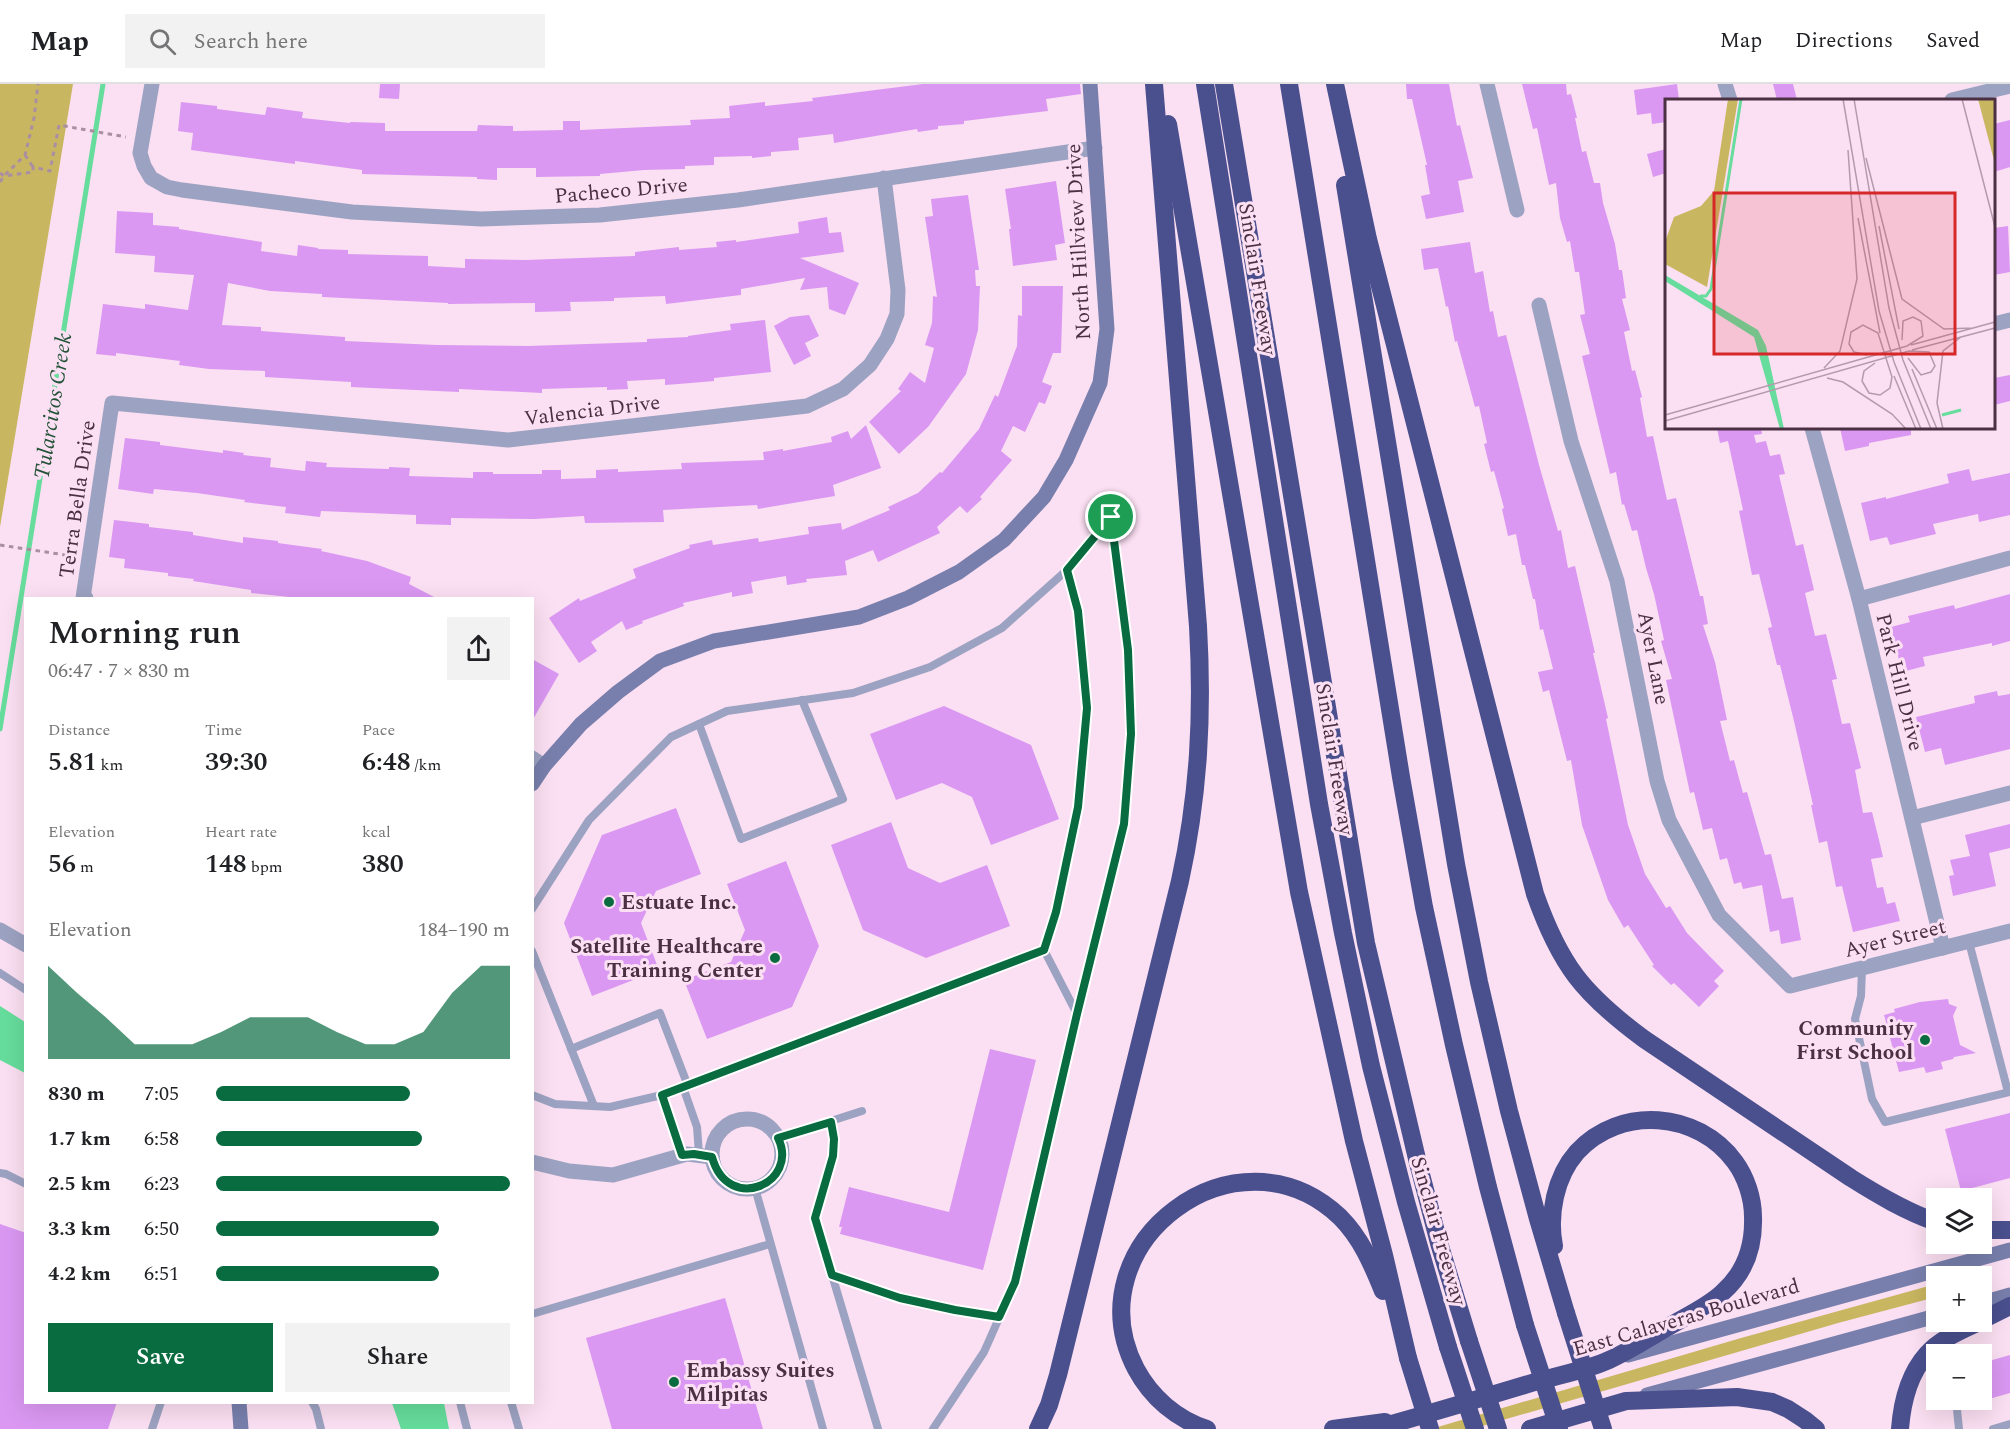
<!DOCTYPE html>
<meta charset="utf-8">
<style>
body{margin:0;font-family:Spectral,serif;background:#f2f2f2;color:#202124;height:100vh;display:flex;flex-direction:column;font-size:22px;white-space:nowrap}
*{box-sizing:border-box;margin:0}
p{font-size:20px;color:#757577}
.icon{flex:none;width:33px;height:33px;fill:none;stroke:currentColor;stroke-width:2;stroke-linecap:round;stroke-linejoin:round}
.map{position:relative;flex:1;overflow:hidden}
.details{position:absolute;left:24px;top:513px;width:510px;height:807px;display:flex;flex-direction:column;background:#fff;border-radius:0px;box-shadow:0 6px 24px #0002}
.details>*{flex:none}
.tools{position:absolute;left:1926px;top:1104px;display:grid;gap:12px}
.tools a{display:grid;place-items:center;width:66px;height:66px;border-radius:0px;background:#fff;box-shadow:0 6px 24px #0002;font-size:30px}
.pin{position:absolute;display:grid;place-items:center;width:51px;height:51px;color:#fff;margin:-26px;border:3px solid #fff;border-radius:50%;box-shadow:0 2px 6px #0007}
.round{display:grid;place-items:center;flex:none;width:63px;height:63px;border-radius:0px;background:#f2f2f2}
.headline{display:flex;align-items:center;justify-content:space-between;height:102px;padding:0 24px}
h1{font-size:33px;font-weight:600;line-height:45px}
.stats{display:grid;grid-template-columns:repeat(3,1fr);gap:9px;height:102px;padding:6px 24px}
.stats div{display:grid;align-content:center}
.stats b{font-size:26px;font-weight:600}
.stats small{font-size:16px;font-weight:400}
.stats p{font-size:16px}
.chart{height:168px;padding:12px 24px}
.chart p{display:flex;justify-content:space-between}
.chart svg{width:100%;height:108px;margin-top:6px;fill:#096c41;opacity:.7}
.cta{display:flex;gap:12px;margin-top:auto;padding:12px 24px}
.cta a{flex:1;height:69px;border-radius:0px;background:#096c41;color:#fff;font-size:24px;font-weight:600;line-height:69px;text-align:center}
.cta a+a{background:#f2f2f2;color:#202124}
ul{padding:0 24px;list-style:none;font-size:20px}
li{display:grid;grid-template-columns:96px 72px 1fr;align-items:center;height:45px}
li i{height:15px;border-radius:8px;background:#096c41}
header{display:flex;align-items:center;gap:36px;box-sizing:border-box;height:84px;padding:0 30px;background:#fff;border-bottom:2px solid #e0e0e0}
header strong{font-size:28px}
nav{display:flex;gap:33px;margin-inline-start:auto;font-size:21px}
.search{width:420px;height:54px;background:#f2f2f2;display:flex;align-items:center;gap:15px;box-sizing:border-box;padding:0 21px;border-radius:0px;color:#757577;font-size:22px}
.map>svg:first-child{display:block}
.green{fill:#c9b660}
.water{fill:#66dd9c}
.lines{fill:none;stroke-linecap:round;stroke-linejoin:round}
.stream{stroke:#66dd9c;stroke-width:5}
.building{fill:#da98f2}
.path{stroke:#aa8fa2;stroke-width:3;stroke-dasharray:4.5 4.5;stroke-linecap:butt}
.lane{stroke:#9ca2c1;stroke-width:8}
.street{stroke:#9ca2c1;stroke-width:15}
.secondary{stroke:#787fac;stroke-width:15}
.highway{stroke:#4a508e;stroke-width:18}
.highway-bridge{stroke:#4a508e;stroke-width:18}
.route-casing{stroke:#fff;stroke-width:12}
.route{stroke:#096c41;stroke-width:8}
.poi-dot{fill:#096c41;stroke:#fbdff2;stroke-width:2}
.labels{text-anchor:middle;stroke-width:6;stroke-linejoin:round;paint-order:stroke}
.street-label{font-size:21px;fill:#4b3043;stroke:#fbdff2}
.poi-label{font-size:21px;font-weight:bold;fill:#4b3043;stroke:#fbdff2;text-anchor:start}
.water-label{font-size:22px;font-style:italic;fill:#225237;stroke:#fbdff2}
.inset-river{fill:none;stroke:#66dd9c;stroke-width:3}
.inset-road{fill:none;stroke:#b599ac;stroke-width:1.5}
.view{fill:#d62828;fill-opacity:0.15;stroke:#d62828;stroke-width:3}
.inset-edge{fill:none;stroke:#4b3043;stroke-width:3}
</style>
<header>
<strong>Map</strong>
<div class="search"><svg class="icon" aria-label="search" viewBox="0 0 24 24"><circle cx="10" cy="10" r="6"/><path d="M15 15l6 6"/></svg>Search here</div>
<nav><a>Map</a><a>Directions</a><a>Saved</a></nav>
</header>
<div class="map">
<svg width="2010" height="1345" viewBox="0 0 2010 1345">
<rect width="100%" height="100%" fill="#fbdff2"/>
<g class="green">
<polygon points="0,0 73,0 0,443"/>
<polygon points="1936,1200 1936,1213 1838,1239 1472,1345 1431,1345 1741,1254"/>
</g>
<g class="water">
<polygon points="0,922 25,938 25,989 0,976"/>
<polygon points="392,1319 444,1319 449,1345 401,1345"/>
</g>
<g class="lines">
<polyline class="stream" points="0,645 103,0"/>
</g>
<g class="building">
<polygon points="380,0 400,0 399,15 379,14"/>
<polygon points="923,0 1080,0 1081,10 1046,15 1048,27 964,37 964,40 938,42 938,45 918,48 917,45 834,59 833,50 798,54 799,66 771,68 771,72 752,74 752,72 714,73 714,81 685,82 685,85 644,86 600,90 600,92 536,93 536,84 497,84 497,96 477,95 477,93 362,90 362,86 295,77 295,80 191,66 193,49 178,47 181,18 217,22 217,25 265,31 267,23 303,28 302,34 350,39 350,38 385,39 385,47 477,47 478,41 513,42 513,47 563,46 563,37 580,37 580,46 691,41 690,36 730,34 729,22 765,18 765,22 813,17 812,14"/>
<polygon points="1406,0 1449,0 1457,42 1460,41 1473,94 1458,97 1464,128 1426,135 1421,112 1430,110 1425,81 1427,81 1412,15 1407,15"/>
<polygon points="1522,0 1566,0 1567,11 1571,10 1577,34 1575,34 1582,68 1586,67 1594,99 1600,99 1603,119 1615,160 1619,186 1622,186 1626,214 1622,215 1630,246 1624,248 1632,287 1635,286 1642,313 1640,314 1647,353 1653,352 1667,416 1676,414 1700,512 1703,512 1708,540 1703,541 1715,578 1727,636 1720,637 1730,677 1734,676 1743,709 1747,708 1765,771 1771,770 1782,815 1793,813 1801,856 1781,860 1779,846 1770,848 1762,801 1743,805 1741,798 1734,800 1727,774 1720,776 1712,744 1703,746 1694,708 1690,709 1666,596 1672,595 1661,557 1664,556 1654,510 1646,484 1637,446 1632,447 1624,420 1622,421 1616,388 1610,390 1582,272 1590,270 1580,231 1585,230 1579,188 1575,188 1570,157 1567,158 1560,134 1556,99 1549,101 1537,44 1533,45"/>
<polygon points="1677,0 1679,16 1666,16 1666,38 1652,40 1651,29 1637,31 1634,6"/>
<polygon points="1773,0 1793,0 1797,16 1777,16"/>
<polygon points="2010,36 2010,83 1994,88 1994,40"/>
<polygon points="1666,65 1666,89 1653,93 1647,70"/>
<polygon points="1056,97 1065,159 1055,161 1057,176 1013,182 1009,145 1011,145 1005,105"/>
<polygon points="968,111 979,186 975,186 976,202 980,202 978,246 966,290 928,343 899,370 869,338 901,307 898,305 910,288 925,299 934,264 925,261 932,239 933,212 937,213 925,133 933,132 931,115"/>
<polygon points="117,127 153,129 153,141 179,143 179,145 262,158 261,167 297,172 298,161 318,164 318,165 348,166 348,170 428,172 428,182 465,184 465,175 526,176 635,172 635,168 679,163 679,166 717,163 716,158 736,156 736,158 799,149 798,138 827,133 829,149 841,148 844,168 800,174 859,199 845,231 829,225 827,203 800,206 805,194 741,205 741,211 666,220 665,212 614,214 614,217 570,218 571,227 535,228 535,219 448,220 448,219 322,213 322,210 270,207 228,199 222,241 261,243 261,247 345,253 345,257 437,261 528,262 647,258 647,255 688,253 688,252 731,246 730,240 765,236 771,288 714,294 714,297 691,299 665,301 665,295 627,297 628,305 607,306 607,303 542,305 542,309 459,305 459,308 351,303 351,298 265,293 265,287 209,285 179,281 180,277 116,269 116,272 96,270 103,220 145,225 145,220 188,226 194,191 154,188 155,172 115,169"/>
<polygon points="2008,142 2010,188 1994,191 1994,144"/>
<polygon points="1470,158 1475,189 1483,187 1490,228 1493,227 1498,253 1506,251 1539,381 1558,447 1561,446 1568,484 1575,482 1595,569 1593,569 1608,634 1606,635 1628,741 1645,790 1666,824 1670,822 1687,849 1724,887 1714,897 1719,902 1699,923 1674,899 1671,901 1652,882 1654,881 1628,841 1624,844 1608,816 1582,741 1571,676 1567,677 1549,606 1543,608 1538,588 1553,585 1543,545 1540,546 1535,515 1533,515 1525,481 1522,481 1516,450 1508,452 1502,425 1504,424 1494,387 1491,388 1484,360 1487,359 1479,322 1475,323 1457,257 1455,258 1448,222 1446,223 1438,184 1424,186 1421,165"/>
<polygon points="1022,202 1063,202 1061,269 1053,269 1042,298 1052,302 1045,320 1039,318 1025,348 1013,342 1001,367 1012,376 980,413 982,415 967,429 960,422 937,443 940,449 878,478 873,466 845,477 847,491 806,495 807,498 787,501 786,492 751,498 753,509 732,513 732,508 683,519 684,522 642,537 643,539 626,546 622,537 591,558 597,567 579,579 549,534 579,514 580,517 636,494 633,485 690,464 689,461 712,456 713,461 758,454 759,458 809,450 808,443 841,439 842,446 890,426 888,423 918,409 940,388 942,389 979,345 995,311 998,313 1017,262 1018,231 1022,232"/>
<polygon points="809,231 819,252 805,259 811,272 794,281 774,242 790,233"/>
<polygon points="2010,291 2010,317 1994,321 1994,294"/>
<polygon points="866,341 881,384 833,401 835,412 758,425 757,421 663,426 664,438 585,439 584,432 535,435 451,434 451,441 416,440 416,431 321,427 320,433 285,429 286,423 244,418 245,416 197,409 154,405 153,410 118,405 125,354 160,358 160,361 223,369 223,366 244,369 243,371 271,374 270,383 305,387 306,377 327,379 326,383 389,385 389,383 410,384 409,392 473,394 473,388 493,388 493,390 542,390 542,386 561,386 561,395 596,394 596,386 618,385 618,388 682,385 681,379 764,376 763,368 783,365 783,367 832,358 831,353 848,347 851,355"/>
<polygon points="1717,344 1761,344 1762,350 1754,351 1756,359 1766,357 1770,372 1780,370 1785,390 1779,391 1796,462 1803,460 1814,506 1805,509 1815,552 1826,550 1837,595 1832,596 1842,640 1850,639 1861,684 1855,686 1863,729 1872,728 1879,756 1883,773 1871,775 1877,804 1883,803 1887,820 1895,818 1900,837 1853,848 1842,802 1836,803 1827,757 1819,759 1811,721 1813,721 1794,637 1780,581 1777,581 1768,544 1772,543 1759,490 1752,491 1739,427 1743,426 1728,357 1720,359"/>
<polygon points="1840,344 1911,344 1911,351 1869,359 1869,362 1845,367"/>
<polygon points="1969,385 1972,397 2010,389 2010,431 1979,438 1978,430 1933,440 1936,450 1890,461 1887,453 1870,457 1861,419 1886,413 1886,415 1949,399 1947,390"/>
<polygon points="114,436 149,440 149,443 193,448 193,451 243,459 243,453 278,457 278,459 322,465 321,467 367,477 411,493 409,500 436,514 299,514 251,509 251,506 193,497 194,495 168,492 168,489 124,484 125,475 109,473"/>
<polygon points="2010,510 2010,557 1992,562 1992,559 1923,573 1925,582 1902,588 1891,543 1910,538 1908,532 1954,521 1955,525"/>
<polygon points="532,575 559,590 532,637"/>
<polygon points="1997,607 1998,612 2010,610 2010,665 1945,681 1941,664 1925,668 1916,633 1975,619 1974,612"/>
<polygon points="944,622 1031,661 1059,735 991,761 972,713 942,699 896,716 870,650"/>
<polygon points="676,724 701,790 656,807 641,839 659,886 592,912 564,839 602,751"/>
<polygon points="891,738 908,784 940,799 987,781 1010,842 926,874 863,846 831,761"/>
<polygon points="2010,740 2010,764 1989,769 1996,802 1953,812 1949,792 1954,791 1950,776 1970,772 1965,751"/>
<polygon points="786,777 819,862 792,923 707,955 684,896 731,878 745,846 727,800"/>
<polygon points="1948,915 1949,920 1957,923 1953,932 1960,961 1976,969 1954,973 1953,975 1941,978 1943,985 1926,989 1924,983 1899,988 1889,950 1884,947 1883,942 1886,938 1884,931 1895,928 1894,925 1920,918"/>
<polygon points="990,965 1036,976 983,1186 840,1150 842,1143 839,1143 849,1103 949,1128"/>
<polygon points="2010,1029 2010,1094 1961,1107 1945,1045"/>
<polygon points="0,1140 26,1149 26,1318 117,1318 108,1345 0,1345"/>
<polygon points="725,1214 763,1345 612,1345 586,1254"/>
<polygon points="2010,1271 2010,1309 1982,1317 1982,1279"/>
</g>
<g class="lines">
<g class="path">
<polyline points="25,71 33,83"/>
<polyline points="0,89 4,92 33,88 33,83 50,87 59,41 126,53"/>
<polyline points="0,98 4,92 25,71 34,34 38,0"/>
<polyline points="0,461 72,472"/>
</g>
<g class="lane">
<polyline points="699,640 741,755 843,715 802,616"/>
<polyline points="532,825 589,736 671,653 727,627 853,609 930,583 1002,544 1067,486 1111,433"/>
<polyline points="1969,858 2008,1008"/>
<polyline points="1044,866 1056,828 1078,723 1087,624 1078,527 1067,486"/>
<polyline points="532,867 594,1022"/>
<polyline points="1862,884 1861,912 1855,935 1872,1015 1885,1038 2010,1008"/>
<polyline points="0,889 26,906"/>
<polyline points="571,965 660,929 688,1002"/>
<polyline points="683,1003 697,1043 699,1070"/>
<polyline points="532,1011 555,1020 610,1023 662,1011 1044,866 1077,930"/>
<polyline points="662,1011 682,1071"/>
<polyline points="831,1038 834,1055 833,1072 815,1134 878,1345"/>
<polyline points="778,1054 862,1027"/>
<polyline points="0,1089 6,1090 26,1100"/>
<polyline points="755,1104 823,1345"/>
<polyline points="832,1191 900,1214 955,1226 999,1233"/>
<polyline points="532,1230 770,1160"/>
<polyline points="1956,1316 1959,1345"/>
<polyline points="312,1318 316,1325 321,1345"/>
<polyline points="460,1318 467,1345"/>
<polyline points="511,1318 519,1345"/>
<polyline points="152,1345 161,1318"/>
<polyline points="933,1345 984,1268 1015,1198 1077,930 1124,740 1131,650 1128,566 1111,433"/>
<polyline points="1993,1345 2010,1340"/>
</g>
<g class="street">
<polyline points="152,0 140,69 144,82 151,94 167,103 182,106 352,128 481,135 600,131 738,116 1095,64"/>
<polyline points="1487,0 1517,126"/>
<polyline points="1725,0 1730,16"/>
<polyline points="1952,16 2010,2"/>
<polyline points="1539,221 1571,357 1617,497 1657,697 1669,736 1719,831 1790,902 2010,847"/>
<polyline points="1994,240 2010,236"/>
<polyline points="1812,344 1859,515 1943,864"/>
<polyline points="86,514 83,514 112,319 508,356 807,322 843,305 870,281 887,255 897,230 898,206 884,94"/>
<polyline points="1859,515 2010,474"/>
<polyline points="532,674 544,682"/>
<polyline points="1912,734 2010,709"/>
<polyline points="0,846 26,861"/>
<circle cx="747" cy="1070" r="35"/>
<polyline points="532,1078 569,1087 613,1091 687,1070 712,1073"/>
</g>
<g class="secondary">
<polyline points="532,700 544,682 581,640 618,608 660,577 714,557 859,533 908,514 959,488 1004,456 1044,413 1066,376 1100,299 1107,245 1090,0"/>
<polyline points="1982,1219 2010,1211"/>
<polyline points="1628,1271 2010,1166"/>
<polyline points="1647,1311 1936,1232"/>
<polyline points="239,1318 241,1345"/>
</g>
<g class="highway">
<polyline points="1205,0 1319,720 1343,849 1371,982 1406,1118 1448,1263"/>
<polyline points="1224,0 1366,859 1418,1079 1439,1159 1469,1257"/>
<polyline points="1289,0 1401,693 1424,823 1454,961 1488,1103 1525,1241"/>
<path d="M1335,0L1368,155L1535,810C1560,881 1583,910 1644,955L1851,1094C1878,1111 1905,1127 1936,1138"/>
<polyline points="1168,40 1299,808 1354,1057 1384,1171 1408,1274"/>
<polyline points="1345,101 1456,780 1479,898 1509,1027 1538,1135 1566,1229"/>
<polyline points="1982,1146 2010,1146"/>
<polyline points="1982,1236 2010,1222"/>
<path d="M1038,1345L1049,1321L1058,1291L1180,797C1199,710 1203,630 1198,542L1154,0"/>
<path d="M1207,1345C1176,1335 1151,1313 1136,1285C1071,1160 1237,1035 1340,1133C1361,1154 1372,1180 1383,1207"/>
<polyline points="1333,1345 1385,1338"/>
<path d="M1374,1345C1428,1330 1482,1314 1535,1298C1559,1291 1587,1286 1609,1276C1629,1267 1649,1254 1668,1243C1686,1232 1707,1223 1722,1209C1745,1189 1754,1163 1753,1133C1753,1114 1746,1093 1735,1078C1698,1027 1620,1021 1577,1068C1555,1093 1548,1131 1554,1162"/>
<polyline points="1530,1345 1626,1317 1737,1313 1772,1318 1788,1325 1805,1336 1816,1345"/>
<path d="M1900,1345C1902,1319 1909,1290 1927,1270C1940,1255 1962,1246 1979,1238"/>
</g>
<g class="highway-bridge">
<polyline points="1566,1229 1603,1345"/>
<polyline points="1525,1241 1559,1345"/>
<polyline points="1469,1257 1498,1345"/>
<polyline points="1448,1263 1475,1345"/>
<polyline points="1408,1274 1430,1345"/>
</g>
</g>
<g class="lines">
<g class="route-casing">
<path id="route" d="M1111,433L1128,566L1131,650L1124,740L1077,930L1015,1198L999,1233L955,1226L900,1214L832,1191L815,1134L833,1072L834,1055L831,1038L778,1054C800,1099 728,1131 712,1073L694,1070L682,1071L662,1011L1044,866L1056,828L1078,723L1087,624L1078,527L1067,486Z"/>
</g>
<use href="#route" class="route"/>
</g>
<g class="poi-dot">
<circle cx="609" cy="818" r="6"/>
<circle cx="775" cy="874" r="6"/>
<circle cx="1925" cy="956" r="6"/>
<circle cx="674" cy="1298" r="6"/>
</g>
<g class="labels">
<g class="street-label">
<text transform="translate(621 106) rotate(-5)" y="7">Pacheco Drive</text>
<text transform="translate(1078 158) rotate(-93)" y="7">North Hillview Drive</text>
<text transform="translate(1258 195) rotate(81)" y="7">Sinclair Freeway</text>
<text transform="translate(592 326) rotate(-7)" y="7">Valencia Drive</text>
<text transform="translate(77 415) rotate(-82)" y="7">Terra Bella Drive</text>
<text transform="translate(1654 574) rotate(79)" y="7">Ayer Lane</text>
<text transform="translate(1900 598) rotate(76)" y="7">Park Hill Drive</text>
<text transform="translate(1335 675) rotate(81)" y="7">Sinclair Freeway</text>
<text transform="translate(1895 854) rotate(-14)" y="7">Ayer Street</text>
<text transform="translate(1439 1147) rotate(74)" y="7">Sinclair Freeway</text>
<text transform="translate(1686 1233) rotate(-16)" y="7">East Calaveras Boulevard</text>
</g>
<g class="poi-label">
<text x="621" y="825">Estuate Inc.</text>
<text x="763" y="869" text-anchor="end">Satellite Healthcare<tspan x="763" dy="24">Training Center</tspan></text>
<text x="1913" y="951" text-anchor="end">Community<tspan x="1913" dy="24">First School</tspan></text>
<text x="686" y="1293">Embassy Suites<tspan x="686" dy="24">Milpitas</tspan></text>
</g>
<g class="water-label">
<text transform="translate(52 322) rotate(-81)" y="8">Tularcitos Creek</text>
</g>
</g>
<g transform="translate(1665 15)">
<rect width="330" height="330" fill="#fbdff2"/>
<path d="M63,0H73L42,188L0,165V143L9,118L36,107L49,92ZM330,0V65L313,0Z" fill="#c9b660"/>
<path d="M0,176L93,231L101,247L119,330H115L89,238L0,182Z" fill="#66dd9c"/>
<path class="inset-river" d="M35,197H41L46,190L76,0M277,316L296,311"/>
<path class="inset-road" d="M178,0L214,212L229,263L256,330M189,0L224,209L238,261L266,330M297,0L330,128M201,59L237,200L279,230L308,229M193,119L215,234M214,127L234,230M246,246L330,223M247,251L330,229M202,256L189,253L184,245L186,233L198,226L213,234L227,278L225,289L215,296L204,294L197,282L199,272L210,264M159,269L175,252L192,180L183,51M247,270L272,330M229,277L251,330M162,279L178,283L227,315L241,330M0,316L242,247L258,237L256,222L248,218L238,222L237,241M0,322L244,252L264,253L270,267L266,273L256,276L243,259M278,330L272,304L278,252L296,238"/>
<path class="view" d="M49,94H290V255H49Z"/>
<rect width="330" height="330" class="inset-edge"/>
</g>
</svg>
<div class="tools">
<a><svg class="icon" aria-label="layers" viewBox="0 0 24 24"><path d="M12 4l9 5-9 5-9-5zM3 14l9 5 9-5"/></svg></a>
<a>+</a>
<a>−</a>
</div>
<div class="pin" style="left:1111px;top:433px;background:#1e9e55"><svg class="icon" aria-label="arrive" viewBox="0 0 24 24"><path d="M6 21V4h12l-3 4 3 4H6"/></svg></div>
<section class="details">
<div class="headline"><div><h1>Morning run</h1><p>06:47 · 7 × 830 m</p></div><a class="round"><svg class="icon" aria-label="share" viewBox="0 0 24 24"><path d="M12 15V3M7 8l5-5 5 5M5 13v7h14v-7"/></svg></a></div>
<div class="stats">
<div><p>Distance</p><b>5.81<small> km</small></b></div>
<div><p>Time</p><b>39:30</b></div>
<div><p>Pace</p><b>6:48<small> /km</small></b></div>
</div>
<div class="stats">
<div><p>Elevation</p><b>56<small> m</small></b></div>
<div><p>Heart rate</p><b>148<small> bpm</small></b></div>
<div><p>kcal</p><b>380</b></div>
</div>
<div class="chart"><p><span>Elevation</span>184–190 m</p>
<svg viewBox="0 0 160 44" preserveAspectRatio="none"><path d="M0 44V6L10 17L20 27L30 38L40 38L50 38L60 33L70 27L80 27L90 27L100 33L110 38L120 38L130 33L140 17L150 6L160 6V44z"/></svg>
</div>
<ul>
<li><b>830 m</b>7:05<i style="width:66%"></i></li>
<li><b>1.7 km</b>6:58<i style="width:70%"></i></li>
<li><b>2.5 km</b>6:23<i style="width:100%"></i></li>
<li><b>3.3 km</b>6:50<i style="width:76%"></i></li>
<li><b>4.2 km</b>6:51<i style="width:76%"></i></li>
</ul>
<div class="cta"><a>Save</a><a>Share</a></div>
</section>
</div>
